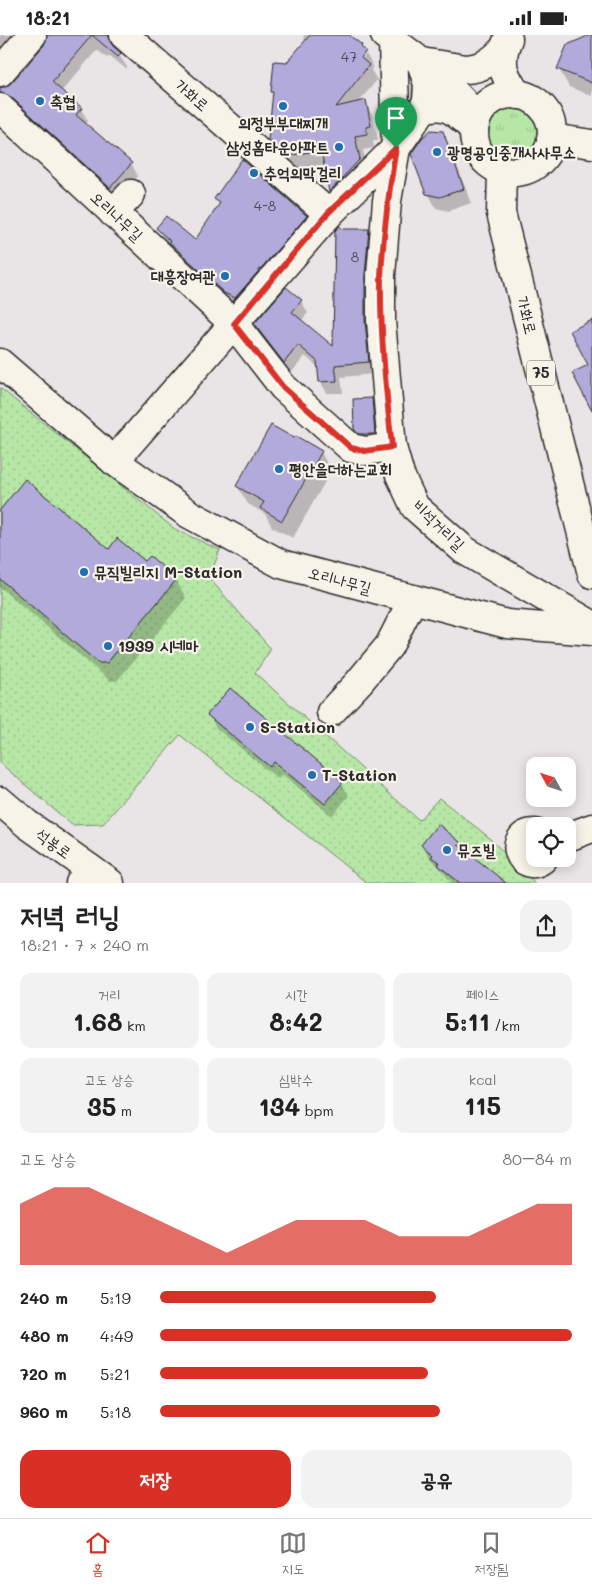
<!DOCTYPE html>
<html lang="ko">
<meta charset="utf-8">
<style>
body{margin:0;font-family:Mali,"Poor Story",sans-serif;background:#f2f2f2;color:#222;height:100vh;display:flex;flex-direction:column;font-size:19px;white-space:nowrap}
*{box-sizing:border-box;margin:0}
p{font-size:16px;color:#767676}
.icon{flex:none;width:28px;height:28px;fill:none;stroke:currentColor;stroke-width:2;stroke-linecap:round;stroke-linejoin:round}
.map{position:relative;height:848px;overflow:hidden}
.side{display:flex;flex-direction:column;background:#fff;flex:1}
.side>*{flex:none}
.needle{width:32px;rotate:310deg}
.fabs{position:absolute;left:526px;top:722px;display:grid;gap:10px}
.fabs a{display:grid;place-items:center;width:50px;height:50px;border-radius:10px;background:#fff;box-shadow:0 2px 12px #0003;font-size:25px}
.pin{position:absolute;display:grid;place-items:center;width:42px;height:42px;color:#fff;margin:-51px -21px;border-radius:50% 50% 50% 0;rotate:-45deg;box-shadow:0 0 5px #0007}
.pin .icon{rotate:45deg}
.round{display:grid;place-items:center;flex:none;width:52px;height:52px;border-radius:15px;background:#f2f2f2}
.overview{display:flex;align-items:center;justify-content:space-between;height:85px;padding:0 20px}
h1{font-size:28px;font-weight:700;line-height:38px}
.stats{display:grid;grid-template-columns:repeat(3,1fr);gap:8px;height:85px;padding:5px 20px}
.stats div{display:grid;align-content:center;border-radius:12px;background:#f2f2f2;text-align:center}
.stats b{font-size:25px;font-weight:700}
.stats small{font-size:14px;font-weight:400}
.stats p{font-size:14px}
.chart{height:140px;padding:10px 20px}
.chart p{display:flex;justify-content:space-between}
.chart svg{width:100%;height:90px;margin-top:5px;fill:#d93025;opacity:.7}
.primary-button{display:flex;gap:10px;margin-top:auto;padding:10px 20px}
.primary-button a{flex:1;height:58px;border-radius:15px;background:#d93025;color:#fff;font-size:20px;font-weight:700;line-height:58px;text-align:center}
.primary-button a+a{background:#f2f2f2;color:#222}
ul{padding:0 20px;list-style:none;font-size:16px}
li{display:grid;grid-template-columns:80px 60px 1fr;align-items:center;height:38px}
li i{height:12px;border-radius:6px;background:#d93025}
.status{display:flex;justify-content:space-between;align-items:center;height:35px;padding:0 25px;background:#fff;direction:ltr}
.status svg{height:14px;fill:currentColor}
.tabs{display:flex;justify-content:space-around;align-items:center;height:70px;border-top:1px solid #e0e0e0;background:#fff;font-size:14px;color:#767676}
.tabs a{display:grid;justify-items:center;gap:2px}
.tabs .active{color:#d93025}
.map>svg:first-child{display:block}
.grass{fill:url(#grass-tufts);stroke:#718968}
.park{fill:url(#park-dots);stroke:#718968}
.shadow{fill:#0003}
.building{fill:#b2aadb;stroke:#2b2b2b}
.lines{fill:none;stroke-linecap:round;stroke-linejoin:round}
.minor-casing{stroke:#2b2b2b;stroke-width:31}
.major-casing{stroke:#2b2b2b;stroke-width:31}
.minor{stroke:#f7f3e8;stroke-width:28}
.major{stroke:#f7f3e8;stroke-width:28}
.route-casing{stroke:#fff;stroke-width:10}
.route{stroke:#d93025;stroke-width:6}
.poi-dot{fill:#1f6fb2;stroke:#f7f3e8;stroke-width:2}
.labels{text-anchor:middle;stroke-width:4.5;stroke-linejoin:round;paint-order:stroke}
.number-label{font-size:14px;fill:#4d4b57}
.shield{fill:#f7f3e8;stroke:#686764;stroke-width:1}
.shield-label{font-size:15px;font-weight:bold;fill:#2b2b2b}
.street-label{font-size:16px;fill:#2b2b2b;stroke:#f7f3e8}
.poi-label{font-size:16px;font-weight:bold;fill:#2b2b2b;stroke:#f7f3e8;text-anchor:start}
</style>
<div class="status"><b>18:21</b><svg viewBox="0 0 49 12"><path d="M0 12V9h3v3zM5 12V6h3v6zM10 12V3h3v9zM15 12V0h3v12zM26 1h20v11H26zM47 4h2v5h-2z"/></svg></div>
<div class="map">
<svg width="592" height="848" viewBox="0 0 592 848">
<defs>
<pattern id="grass-tufts" width="24" height="20" patternUnits="userSpaceOnUse" patternTransform="scale(1.25)"><rect width="24" height="20" fill="#b7e7a6"/><path d="M3 7l-1-3M5 7V3M7 7l1-3M15 17l-1-3M17 17v-4M19 17l1-3" fill="none" stroke="#9ec68f"/></pattern>
<pattern id="park-dots" width="8" height="8" patternUnits="userSpaceOnUse" patternTransform="scale(1.25)"><rect width="8" height="8" fill="#b7e7a6"/><path d="M2 2h.1M6 6h.1" fill="none" stroke="#9ec68f" stroke-width="1.8" stroke-linecap="round"/></pattern>
</defs>
<rect width="100%" height="100%" fill="#e9e4e5"/>
<filter id="ink" filterUnits="userSpaceOnUse"><feTurbulence type="fractalNoise" baseFrequency=".02" numOctaves="2"/><feDisplacementMap in="SourceGraphic" scale="10" xChannelSelector="R" yChannelSelector="G"/><feConvolveMatrix kernelMatrix="1 2 1 2 8 2 1 2 1" color-interpolation-filters="sRGB"/></filter>
<g filter="url(#ink)">
<circle class="grass" cx="511" cy="98" r="27"/>
<polygon class="park" points="0,353 176,495 220,515 209,543 271,614 255,638 419,785 439,763 486,800 535,848 367,848 180,700 103,789 72,790 0,728"/>
<g class="shadow">
<polygon points="0,0 30,0 0,34"/>
<polygon points="48,0 114,0 117,6 115,14 127,32 126,34 110,21 107,23 97,15 61,57 81,74 88,86 85,90 131,128 138,141 118,165 12,70 5,58 45,10"/>
<polygon points="305,0 347,0 361,11 366,18 363,18 358,29 366,19 373,31 371,35 377,45 358,68 365,67 373,81 378,105 373,106 374,113 363,115 368,139 338,170 330,156 325,130 296,135 278,120 270,105 274,60 272,56 288,29 306,7 303,2"/>
<polygon points="592,0 592,61 569,52 559,34"/>
<polygon points="411,48 414,57 413,64 411,62"/>
<polygon points="442,97 450,112 471,168 449,176 436,173 428,158"/>
<polygon points="216,164 306,181 313,194 232,270 177,220 174,213 165,206 158,193 195,207 220,170"/>
<polygon points="342,195 368,196 375,208 375,339 341,342 343,358 327,358 320,346 319,333 305,321 291,338 262,301 255,289 301,266 308,278 301,286 334,313"/>
<polygon points="371,364 377,374 380,408 361,404 355,394"/>
<polygon points="321,417 331,436 293,503 272,492 265,479 248,469 237,451"/>
<polygon points="0,477 146,528 176,545 186,563 117,646 110,646 0,552"/>
<polygon points="209,680 342,748 349,761 332,781 282,739 278,744 216,693"/>
<polygon points="459,808 463,814 504,848 452,848 438,831 431,825 423,810"/>
</g>
<g class="building">
<polygon points="47,0 92,0 52,47 82,73 76,80 132,128 110,153 11,62 0,58 0,52 6,52 12,47 44,10"/>
<polygon points="92,0 109,0 109,5 113,11 121,18 118,22"/>
<polygon points="310,0 349,0 362,10 361,12 366,16 361,23 369,30 336,72 366,65 371,91 366,92 367,99 355,101 360,124 329,157 321,115 287,121 268,105 273,57 271,57 274,26 287,27"/>
<polygon points="590,0 592,0 592,48 557,34 567,10"/>
<polygon points="431,95 443,96 464,154 440,162 426,159 411,119 422,103"/>
<polygon points="242,124 307,181 235,263 224,258 169,207 170,206 156,193 166,181 195,205 220,168 214,164"/>
<polygon points="339,191 343,194 369,194 365,240 365,286 369,327 335,330 337,346 319,347 317,326 298,310 284,328 254,289 286,252 302,265 292,277 333,311 335,196"/>
<polygon points="592,285 592,376 572,338 588,330 570,296"/>
<polygon points="372,363 375,399 358,399 354,394 353,364"/>
<polygon points="271,390 294,403 296,401 322,416 282,486 260,473 264,467 236,451"/>
<polygon points="25,444 109,514 117,503 145,526 150,521 177,544 107,628 98,628 0,544 0,475"/>
<polygon points="230,653 343,747 325,769 274,727 270,732 207,680"/>
<polygon points="438,789 460,807 458,809 506,848 460,848 438,830 440,828 431,822 433,820 421,810"/>
</g>
<g class="lines">
<g class="minor-casing">
<g id="minor">
<polyline points="124,0 329,179"/>
<path d="M508,4C498,27 503,40 518,60"/>
<polyline points="393,6 396,113 387,166 381,240 381,286 392,412 400,440 415,472 464,515 592,590"/>
<polyline points="0,37 32,0"/>
<polyline points="0,73 234,289 283,352 351,413 365,416 392,412"/>
<path d="M423,74C448,66 456,78 474,94"/>
<polyline points="113,178 131,159"/>
<polyline points="0,328 114,426 189,479 281,529 507,589 592,596"/>
<path d="M114,426L329,179L396,113L423,74L427,66L428,49L421,27L466,34C483,33 492,26 503,15"/>
<polyline points="331,677 359,647 389,611 413,564"/>
<path d="M535,798C505,799 521,841 543,824"/>
<polyline points="568,802 592,793"/>
<polyline points="80,848 89,833"/>
</g>
</g>
<g class="major-casing">
<g id="major">
<path d="M385,0C417,22 454,53 477,83"/>
<circle cx="513" cy="98" r="39"/>
<polyline points="551,103 592,109"/>
<polyline points="502,136 501,178 592,539"/>
<polyline points="0,766 27,789 110,848"/>
</g>
</g>
<use href="#minor" class="minor"/>
<use href="#major" class="major"/>
</g>
</g>
<g class="lines" filter="url(#ink)">
<g class="route-casing">
<path id="route" d="M396,113C389,156 383,198 381,242C380,299 386,355 392,412L365,416L351,413L283,352L234,289L328,178Z"/>
</g>
<use href="#route" class="route"/>
</g>
<g class="poi-dot">
<circle cx="40" cy="66" r="5"/>
<circle cx="283" cy="71" r="5"/>
<circle cx="339" cy="112" r="5"/>
<circle cx="437" cy="117" r="5"/>
<circle cx="254" cy="138" r="5"/>
<circle cx="225" cy="241" r="5"/>
<circle cx="279" cy="434" r="5"/>
<circle cx="84" cy="537" r="5"/>
<circle cx="108" cy="611" r="5"/>
<circle cx="250" cy="692" r="5"/>
<circle cx="312" cy="740" r="5"/>
<circle cx="447" cy="815" r="5"/>
</g>
<g class="labels">
<g class="number-label">
<text x="349" y="27">47</text>
<text x="265" y="176">4-8</text>
<text x="355" y="227">8</text>
</g>
<rect class="shield" x="527" y="325.5" width="28" height="25" rx="4"/>
<g class="shield-label">
<text x="541" y="343">75</text>
</g>
<g class="street-label">
<text transform="translate(192 60) rotate(41)" y="6">가화로</text>
<text transform="translate(117 181) rotate(43)" y="6">오리나무길</text>
<text transform="translate(527 280) rotate(76)" y="6">가화로</text>
<text transform="translate(439 490) rotate(44)" y="6">비석거리길</text>
<text transform="translate(340 545) rotate(15)" y="6">오리나무길</text>
<text transform="translate(54 808) rotate(36)" y="6">석봉로</text>
</g>
<g class="poi-label">
<text x="50" y="72">축협</text>
<text x="283" y="94" text-anchor="middle">의정부부대찌개</text>
<text x="329" y="118" text-anchor="end">삼성홈타운아파트</text>
<text x="447" y="123">광명공인중개사사무소</text>
<text x="264" y="144">추억의막걸리</text>
<text x="215" y="247" text-anchor="end">대흥장여관</text>
<text x="289" y="440">평안을더하는교회</text>
<text x="94" y="543">뮤직빌리지 M-Station</text>
<text x="118" y="617">1939 시네마</text>
<text x="260" y="698">S-Station</text>
<text x="322" y="746">T-Station</text>
<text x="457" y="821">뮤즈빌</text>
</g>
</g>
</svg>
<div class="fabs">
<a><svg class="needle" viewBox="-14 -14 28 28"><path d="M0-13l5 13h-10z" fill="#e53935"/><path d="M0 13l5-13h-10z" fill="#767676"/></svg></a>
<a><svg class="icon" aria-label="locate" viewBox="0 0 24 24"><circle cx="12" cy="12" r="6"/><path d="M12 2v4M12 18v4M2 12h4M18 12h4"/></svg></a>
</div>
<div class="pin" style="left:396px;top:113px;background:#1e9e55"><svg class="icon" aria-label="arrive" viewBox="0 0 24 24"><path d="M6 21V4h12l-3 4 3 4H6"/></svg></div>
</div>
<section class="side">
<div class="overview"><div><h1>저녁 러닝</h1><p>18:21 · 7 × 240 m</p></div><a class="round"><svg class="icon" aria-label="share" viewBox="0 0 24 24"><path d="M12 15V3M7 8l5-5 5 5M5 13v7h14v-7"/></svg></a></div>
<div class="stats">
<div><p>거리</p><b>1.68<small> km</small></b></div>
<div><p>시간</p><b>8:42</b></div>
<div><p>페이스</p><b>5:11<small> /km</small></b></div>
</div>
<div class="stats">
<div><p>고도 상승</p><b>35<small> m</small></b></div>
<div><p>심박수</p><b>134<small> bpm</small></b></div>
<div><p>kcal</p><b>115</b></div>
</div>
<div class="chart"><p><span>고도 상승</span>80–84 m</p>
<svg viewBox="0 0 160 44" preserveAspectRatio="none"><path d="M0 44V14L10 6L20 6L30 14L40 22L50 30L60 38L70 30L80 22L90 22L100 22L110 30L120 30L130 30L140 22L150 14L160 14V44z"/></svg>
</div>
<ul>
<li><b>240 m</b>5:19<i style="width:67%"></i></li>
<li><b>480 m</b>4:49<i style="width:100%"></i></li>
<li><b>720 m</b>5:21<i style="width:65%"></i></li>
<li><b>960 m</b>5:18<i style="width:68%"></i></li>
</ul>
<div class="primary-button"><a>저장</a><a>공유</a></div>
</section>
<nav class="tabs">
<a class="active"><svg class="icon" aria-label="home" viewBox="0 0 24 24"><path d="M3 11l9-7 9 7M6 9v11h12V9"/></svg>홈</a>
<a><svg class="icon" aria-label="map" viewBox="0 0 24 24"><path d="M3 6l6-2 6 2 6-2v14l-6 2-6-2-6 2zM9 4v14M15 6v14"/></svg>지도</a>
<a><svg class="icon" aria-label="saved" viewBox="0 0 24 24"><path d="M7 4h10v16l-5-4-5 4z"/></svg>저장됨</a>
</nav>
